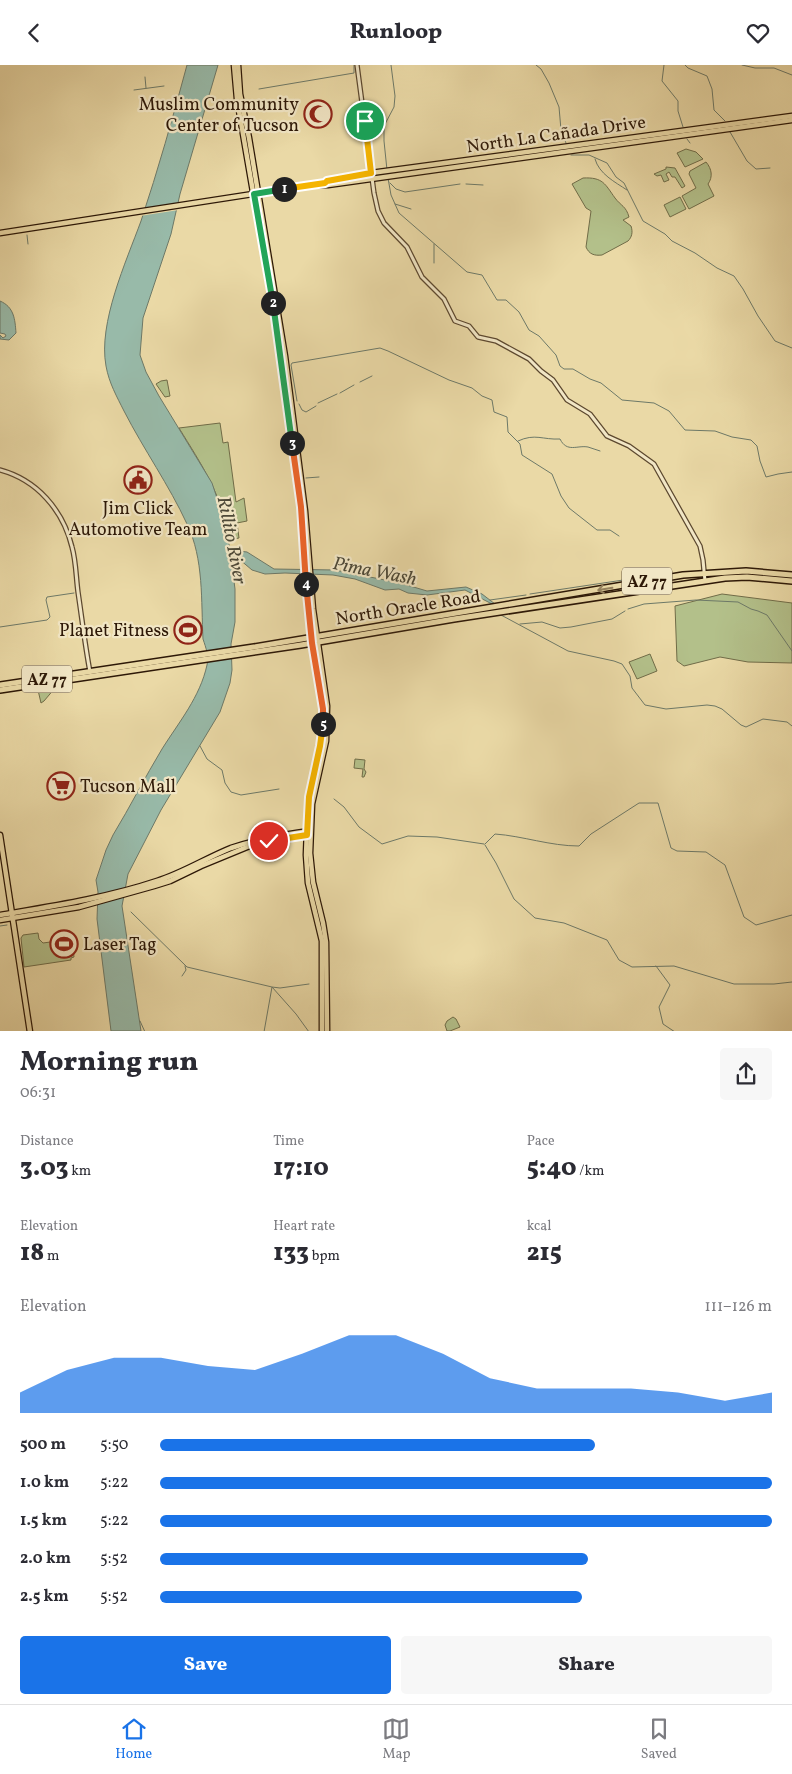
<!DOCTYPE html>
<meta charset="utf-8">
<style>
body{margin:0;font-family:Vollkorn,serif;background:#f7f7f7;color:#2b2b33;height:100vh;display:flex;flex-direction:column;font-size:19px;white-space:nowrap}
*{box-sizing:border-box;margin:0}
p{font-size:16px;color:#7c7c81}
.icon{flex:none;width:28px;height:28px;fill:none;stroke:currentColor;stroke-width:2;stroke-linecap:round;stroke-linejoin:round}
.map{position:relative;height:966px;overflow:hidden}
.details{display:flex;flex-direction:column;background:#fff;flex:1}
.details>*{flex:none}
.pin{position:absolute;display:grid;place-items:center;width:42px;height:42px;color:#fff;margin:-21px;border:2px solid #fff;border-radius:50%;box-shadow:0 1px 5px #0007}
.km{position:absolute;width:25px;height:25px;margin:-12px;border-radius:50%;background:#222;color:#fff;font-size:14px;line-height:25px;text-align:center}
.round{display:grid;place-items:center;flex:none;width:52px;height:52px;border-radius:5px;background:#f7f7f7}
.head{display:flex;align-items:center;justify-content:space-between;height:85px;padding:0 20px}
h1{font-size:28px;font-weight:800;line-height:38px}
.metrics{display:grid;grid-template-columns:repeat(3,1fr);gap:8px;height:85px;padding:5px 20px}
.metrics div{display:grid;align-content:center}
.metrics b{font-size:25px;font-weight:800}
.metrics small{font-size:14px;font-weight:400}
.metrics p{font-size:14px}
.chart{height:140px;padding:10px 20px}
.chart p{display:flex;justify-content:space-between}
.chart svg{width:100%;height:90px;margin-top:5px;fill:#1a73e8;opacity:.7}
.cta{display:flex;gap:10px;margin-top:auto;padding:10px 20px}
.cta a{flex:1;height:58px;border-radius:5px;background:#1a73e8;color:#fff;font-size:20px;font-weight:800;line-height:58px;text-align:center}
.cta a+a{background:#f7f7f7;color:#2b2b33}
ul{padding:0 20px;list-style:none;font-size:16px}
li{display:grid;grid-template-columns:80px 60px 1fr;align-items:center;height:38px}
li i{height:12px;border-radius:6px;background:#1a73e8}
header{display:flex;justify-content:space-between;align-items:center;height:65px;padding:0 20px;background:#fff;font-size:22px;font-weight:800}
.menu{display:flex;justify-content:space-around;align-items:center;height:70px;border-top:1px solid #e1e1e2;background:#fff;font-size:14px;color:#7c7c81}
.menu a{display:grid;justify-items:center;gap:2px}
.menu .current{color:#1a73e8}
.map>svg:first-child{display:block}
.green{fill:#b3c08a;stroke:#706c48}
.water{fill:#98baa9;stroke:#6d7968}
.pier{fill:#ead9a6}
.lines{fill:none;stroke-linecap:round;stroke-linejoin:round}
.stream{stroke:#6d7968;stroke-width:1}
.minor-casing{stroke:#5c482f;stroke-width:5.5}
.major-casing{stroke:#2d1807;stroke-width:7}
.highway-casing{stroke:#2d1807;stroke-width:8}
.minor{stroke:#f1e6c5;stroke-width:3}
.major{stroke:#ead9a6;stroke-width:4.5}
.highway{stroke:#ead9a6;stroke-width:5}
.oneway{stroke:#95825e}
.split-1-casing{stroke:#fff;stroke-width:10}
.split-2-casing{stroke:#fff;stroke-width:10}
.split-3-casing{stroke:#fff;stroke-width:10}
.split-4-casing{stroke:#fff;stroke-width:10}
.split-5-casing{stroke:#fff;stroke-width:10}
.split-6-casing{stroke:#fff;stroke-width:10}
.split-1{stroke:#f5b400;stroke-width:6}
.split-2{stroke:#22a559;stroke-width:6}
.split-3{stroke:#22a559;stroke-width:6}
.split-4{stroke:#f0652b;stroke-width:6}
.split-5{stroke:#f0652b;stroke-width:6}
.split-6{stroke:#f5b400;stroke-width:6}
.labels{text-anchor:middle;stroke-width:4.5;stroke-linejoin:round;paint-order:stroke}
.shield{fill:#f1e6c5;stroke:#685640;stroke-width:1}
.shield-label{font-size:16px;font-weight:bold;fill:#2d1807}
.poi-label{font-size:18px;fill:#2d1807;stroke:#f1e6c5;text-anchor:end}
.street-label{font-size:18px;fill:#2d1807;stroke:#f1e6c5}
.water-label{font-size:19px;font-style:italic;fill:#4d4938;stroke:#f1e6c5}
</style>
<header><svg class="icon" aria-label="back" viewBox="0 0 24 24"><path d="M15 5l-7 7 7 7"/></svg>Runloop<svg class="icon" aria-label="heart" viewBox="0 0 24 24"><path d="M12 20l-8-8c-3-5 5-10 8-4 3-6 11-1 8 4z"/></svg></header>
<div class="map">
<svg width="792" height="967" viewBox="0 0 792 967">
<rect width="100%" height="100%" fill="#ead9a6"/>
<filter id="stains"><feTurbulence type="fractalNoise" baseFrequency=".004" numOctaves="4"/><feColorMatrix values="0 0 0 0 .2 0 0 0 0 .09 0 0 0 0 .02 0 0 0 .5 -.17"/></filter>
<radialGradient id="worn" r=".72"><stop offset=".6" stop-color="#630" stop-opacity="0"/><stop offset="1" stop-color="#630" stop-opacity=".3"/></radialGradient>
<g class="green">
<polygon points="686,84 696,87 703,94 685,102 677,88"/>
<path d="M706,97C712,104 713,112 708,119L714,131L689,144L682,131L696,123L689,109L690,106Z"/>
<polygon points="666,102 675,103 685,121 682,123 675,112 672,112 669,107 666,109 669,115 664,117 661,110 657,111 654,109 666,104"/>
<path d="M583,113C603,112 605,119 615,133C621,141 626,141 629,152L623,155L631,161C633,167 632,172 628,176L602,190C594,191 589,189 586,182L591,146L586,143L572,119Z"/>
<polygon points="680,132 686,144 670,152 664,140"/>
<polygon points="167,315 170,331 165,332 156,319 161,316"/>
<path d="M220,358L223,378L228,377L236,437L244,433L247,456L237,458L239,473L228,475C224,432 201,399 179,363Z"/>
<polygon points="722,529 792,538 792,598 748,597 720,592 684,601 677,596 675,541"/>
<polygon points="650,589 657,606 637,614 629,597"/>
<polygon points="55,623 44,636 41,638 38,625"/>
<polygon points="355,694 365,695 364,704 366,707 364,712 362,712 363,704 354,703"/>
<polygon points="38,868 39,874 43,878 65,875 67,884 73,883 74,892 71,893 71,895 24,902 21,873 23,870"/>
<polygon points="453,952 456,954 460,962 450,966 447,966 445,960 447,956"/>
</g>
<g class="water">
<path d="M187,0H218L180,129L171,169L143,253L140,290L146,307L159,331L212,418L225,457L230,485L247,487L274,504L335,505L400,518L427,526L466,522L482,529L495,539H492L465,525L427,530L408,528L399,524L385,525L355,514L333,510L285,508L265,509L252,505L239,494L231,493L235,524V557L231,579L232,605L230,618L220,647L161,745L128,809L122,841L141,966H111L97,854L98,827L96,815L106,785L113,770C130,742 145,712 162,684C179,657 200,632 207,600C209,591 206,583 203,574C201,536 204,494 187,459C169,420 144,385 124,346C117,332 109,318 106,301C98,258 126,197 141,156C158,105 173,52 187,0Z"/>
<path d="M0,236C14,242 15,254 16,268L9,275L0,274V270L3,273L6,271L5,269L0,268Z"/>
</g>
<polygon class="pier" points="181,137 179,145 140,151 142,144"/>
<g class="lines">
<g class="stream">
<polyline points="536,0 541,4 549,18 559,42 561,65 566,78"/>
<polyline points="664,0 662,16 678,36 678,46 683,62"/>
<polyline points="685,0 688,3 707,11 712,24 714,45 725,56"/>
<polyline points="742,0 755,3 774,3 792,10"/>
<polyline points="145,12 146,23"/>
<polyline points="259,24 354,8 354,0"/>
<polyline points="134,25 164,21"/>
<polyline points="730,67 747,96 756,104 770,103"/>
<polyline points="687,74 690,78"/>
<polyline points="571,90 589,90 607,98 616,112 624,118 643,156 665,169 672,176 695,188 717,203 734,211 743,224 758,251 775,276 792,283"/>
<path d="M595,94C599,109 615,117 627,125"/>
<polyline points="387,105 384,76 384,61 394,42 395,31 391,0"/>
<polyline points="388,113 391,130 399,148 467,207 482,210 497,235 506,235 519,247 529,265 539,271 556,290 560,301 564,304 573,304 590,314 601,318 622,335 654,338 669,346 685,365 715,366 732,372 751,375 757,381 760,396 766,412 778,409 792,407"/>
<polyline points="390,118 396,124 405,127 460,119"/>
<polyline points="466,119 483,120"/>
<polyline points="395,139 411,144"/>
<polyline points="27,170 28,179"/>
<polyline points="434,198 434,179"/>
<polyline points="360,317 372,311"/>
<polyline points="340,328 354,320"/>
<polyline points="297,336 291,300 292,298 380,283 388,286 449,315 472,323 482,331 492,335 494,347 507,352 508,367 520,379 522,390 552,409 561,431 569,443 597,465 610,465 619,471"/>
<polyline points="318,338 337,329"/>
<polyline points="299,339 302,345 306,347 316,341"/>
<path d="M518,376C535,368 543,375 560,374C567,388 577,380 588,382C592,383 596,385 600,386"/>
<polyline points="306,413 319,412"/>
<polyline points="633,514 659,509"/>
<polyline points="530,529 630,514"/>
<polyline points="490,535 526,530"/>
<polyline points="628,544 644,539 696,535 738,537 751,544 758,546 767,550 792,586"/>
<polyline points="501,550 568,586 614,596 622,599 630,611 632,623 645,640 666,644 707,640 715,641 722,644 741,660 746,662 763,654 787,657 792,661"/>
<polyline points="520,559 542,557 560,563 571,562 612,554 625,546"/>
<polyline points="0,562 47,555 50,552 46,535 47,532 74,528"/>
<polyline points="200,681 207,694 222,705 225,718 231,727 241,730 279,724"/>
<polyline points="334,734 344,742 359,762 382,779 408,771 437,772 484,779"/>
<path d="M485,779L495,769C523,771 550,781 579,781L591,769L639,738H658L671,783L677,786L706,787L725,800L744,852L756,860L792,850"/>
<polyline points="485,780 496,798 514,834 535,853 564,858 607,875 619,895 632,902 674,901 734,919 774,919 792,917"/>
<polyline points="131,847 187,902 272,922 296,949 309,967"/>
<polyline points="0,861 7,860"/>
<polyline points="656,901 670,920 659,942 663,959 675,967"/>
<polyline points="182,911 186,905 185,901"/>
<polyline points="140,956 145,967"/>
<polyline points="264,967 272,922 280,923 309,919"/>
</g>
<g class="minor-casing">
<g id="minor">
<polyline points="357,0 374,128 378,146 384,158 407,182 422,212 444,234 455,256 469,261 478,272 496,276 529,294 541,306 553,315 567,335 590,349 607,371 629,381 654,399 700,481 703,495 705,516"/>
<path d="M0,405C37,415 63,445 72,482C76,496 76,512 78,527C82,554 85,580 90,607"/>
</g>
</g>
<g class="major-casing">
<g id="major">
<polyline points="234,0 237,34 278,272 301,442 307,529 312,573 323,647 321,677 308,737 306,790 308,818 322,876 322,967"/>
<polyline points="238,0 240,29 249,73 285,291 305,446 313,544 327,641 326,676 312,739 310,788 313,817 323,858 326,877 327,967"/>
<polyline points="325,118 327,116 371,108 792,51"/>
<polyline points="0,168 311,120 328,120 792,55"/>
<polyline points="0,770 30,967"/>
<path d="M0,850C53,841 106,833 157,816C183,808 206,793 231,783C257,774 283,770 310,766"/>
<polyline points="0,855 79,842 154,821 170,816 201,801 252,780 279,774 310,770"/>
</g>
</g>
<g class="highway-casing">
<g id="highway">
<polyline points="0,620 254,582 683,510 746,506 792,510"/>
<polyline points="0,625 301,580 454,554 725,513 747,512 792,516"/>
</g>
</g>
<use href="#minor" class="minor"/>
<use href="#major" class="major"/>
<use href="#highway" class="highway"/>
</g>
<defs><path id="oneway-shaft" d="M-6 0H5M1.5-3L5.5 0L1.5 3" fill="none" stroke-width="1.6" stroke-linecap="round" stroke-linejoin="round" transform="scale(1.25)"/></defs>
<use class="oneway" href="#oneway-shaft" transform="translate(605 524) rotate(171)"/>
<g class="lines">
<g class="split-1-casing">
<polyline id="split-1" points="284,124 325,118 327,116 371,108 365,56"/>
</g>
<g class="split-2-casing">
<polyline id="split-2" points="273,238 254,129 284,124"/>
</g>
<g class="split-3-casing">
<polyline id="split-3" points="273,238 292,378"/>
</g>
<g class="split-4-casing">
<polyline id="split-4" points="292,378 301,442 306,519"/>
</g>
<g class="split-5-casing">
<polyline id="split-5" points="306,519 312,578 323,644 323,659"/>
</g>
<g class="split-6-casing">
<polyline id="split-6" points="269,776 307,770 309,732 320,681 323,659"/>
</g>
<use href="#split-1" class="split-1"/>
<use href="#split-2" class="split-2"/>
<use href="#split-3" class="split-3"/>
<use href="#split-4" class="split-4"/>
<use href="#split-5" class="split-5"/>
<use href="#split-6" class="split-6"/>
</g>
<defs>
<g id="mosque-ring" transform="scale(1.4375)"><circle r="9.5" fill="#f1e6c5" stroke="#8f2418" stroke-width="1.5"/><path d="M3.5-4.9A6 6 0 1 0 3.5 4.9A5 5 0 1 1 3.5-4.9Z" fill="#8f2418"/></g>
<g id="civic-ring" transform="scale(1.4375)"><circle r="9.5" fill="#f1e6c5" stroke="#8f2418" stroke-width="1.5"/><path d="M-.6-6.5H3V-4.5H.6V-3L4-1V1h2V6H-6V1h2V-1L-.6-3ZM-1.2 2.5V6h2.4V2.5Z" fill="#8f2418"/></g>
<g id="stadium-ring" transform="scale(1.4375)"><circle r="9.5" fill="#f1e6c5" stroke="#8f2418" stroke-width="1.5"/><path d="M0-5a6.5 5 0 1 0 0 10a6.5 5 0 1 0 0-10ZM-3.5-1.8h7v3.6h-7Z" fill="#8f2418"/></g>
<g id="supermarket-ring" transform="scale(1.4375)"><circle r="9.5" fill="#f1e6c5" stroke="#8f2418" stroke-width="1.5"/><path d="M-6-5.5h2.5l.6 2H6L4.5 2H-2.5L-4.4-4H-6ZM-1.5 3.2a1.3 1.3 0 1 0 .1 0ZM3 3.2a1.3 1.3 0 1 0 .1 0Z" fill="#8f2418"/></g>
</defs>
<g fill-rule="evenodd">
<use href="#mosque-ring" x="318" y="49"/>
<use href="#civic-ring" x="138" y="415"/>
<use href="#stadium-ring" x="188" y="565"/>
<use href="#supermarket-ring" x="61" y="721"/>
<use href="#stadium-ring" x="64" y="879"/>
</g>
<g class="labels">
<g class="shield">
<rect x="622" y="502.5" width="50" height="27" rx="4"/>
<rect x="22" y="600.5" width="50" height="27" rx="4"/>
</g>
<g class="shield-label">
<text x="647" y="522">AZ 77</text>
<text x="47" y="620">AZ 77</text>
</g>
<g class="poi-label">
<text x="299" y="45">Muslim Community<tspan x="299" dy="21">Center of Tucson</tspan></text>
<text x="138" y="449" text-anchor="middle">Jim Click<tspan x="138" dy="21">Automotive Team</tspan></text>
<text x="169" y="571">Planet Fitness</text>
<text x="80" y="727" text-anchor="start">Tucson Mall</text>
<text x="83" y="885" text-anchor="start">Laser Tag</text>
</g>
<g class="street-label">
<text transform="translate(556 69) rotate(-8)" y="6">North La Cañada Drive</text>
<text transform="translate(408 542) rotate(-9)" y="6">North Oracle Road</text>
</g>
<g class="water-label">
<text transform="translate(233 475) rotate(79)" y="7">Rillito River</text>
<text transform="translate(375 505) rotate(11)" y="7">Pima Wash</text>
</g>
</g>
<rect width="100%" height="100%" filter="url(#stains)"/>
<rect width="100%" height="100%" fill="url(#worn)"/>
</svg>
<div class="pin" style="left:365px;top:56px;background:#1e9e55"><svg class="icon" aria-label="arrive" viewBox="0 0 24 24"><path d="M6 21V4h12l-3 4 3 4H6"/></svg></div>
<div class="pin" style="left:269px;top:776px;background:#d93025"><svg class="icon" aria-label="check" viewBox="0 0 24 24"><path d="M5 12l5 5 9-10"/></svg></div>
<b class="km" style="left:284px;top:124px">1</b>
<b class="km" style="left:273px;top:238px">2</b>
<b class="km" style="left:292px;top:378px">3</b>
<b class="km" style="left:306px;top:519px">4</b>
<b class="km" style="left:323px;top:659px">5</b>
</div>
<section class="details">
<div class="head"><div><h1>Morning run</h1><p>06:31</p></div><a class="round"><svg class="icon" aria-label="share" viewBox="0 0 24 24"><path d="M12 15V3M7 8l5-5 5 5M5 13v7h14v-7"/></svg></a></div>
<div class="metrics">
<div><p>Distance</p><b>3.03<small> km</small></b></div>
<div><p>Time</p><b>17:10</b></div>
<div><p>Pace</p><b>5:40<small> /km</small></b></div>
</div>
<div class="metrics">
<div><p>Elevation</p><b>18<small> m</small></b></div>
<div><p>Heart rate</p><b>133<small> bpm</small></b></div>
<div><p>kcal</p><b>215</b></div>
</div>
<div class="chart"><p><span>Elevation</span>111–126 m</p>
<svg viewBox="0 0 160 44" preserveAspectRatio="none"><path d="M0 44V34L10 23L20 17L30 17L40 21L50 23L60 15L70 6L80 6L90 15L100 27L110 32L120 32L130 32L140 34L150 38L160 34V44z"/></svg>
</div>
<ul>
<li><b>500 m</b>5:50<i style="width:71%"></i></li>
<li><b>1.0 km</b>5:22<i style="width:100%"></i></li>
<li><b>1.5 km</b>5:22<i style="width:100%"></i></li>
<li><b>2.0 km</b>5:52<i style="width:70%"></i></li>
<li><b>2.5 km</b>5:52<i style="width:69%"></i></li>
</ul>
<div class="cta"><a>Save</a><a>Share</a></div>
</section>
<nav class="menu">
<a class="current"><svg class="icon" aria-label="home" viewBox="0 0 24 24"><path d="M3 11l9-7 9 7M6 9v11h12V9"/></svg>Home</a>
<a><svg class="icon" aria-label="map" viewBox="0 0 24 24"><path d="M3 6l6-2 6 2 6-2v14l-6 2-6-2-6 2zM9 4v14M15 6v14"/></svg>Map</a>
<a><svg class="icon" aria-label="saved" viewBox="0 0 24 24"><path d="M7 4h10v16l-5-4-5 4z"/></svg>Saved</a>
</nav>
